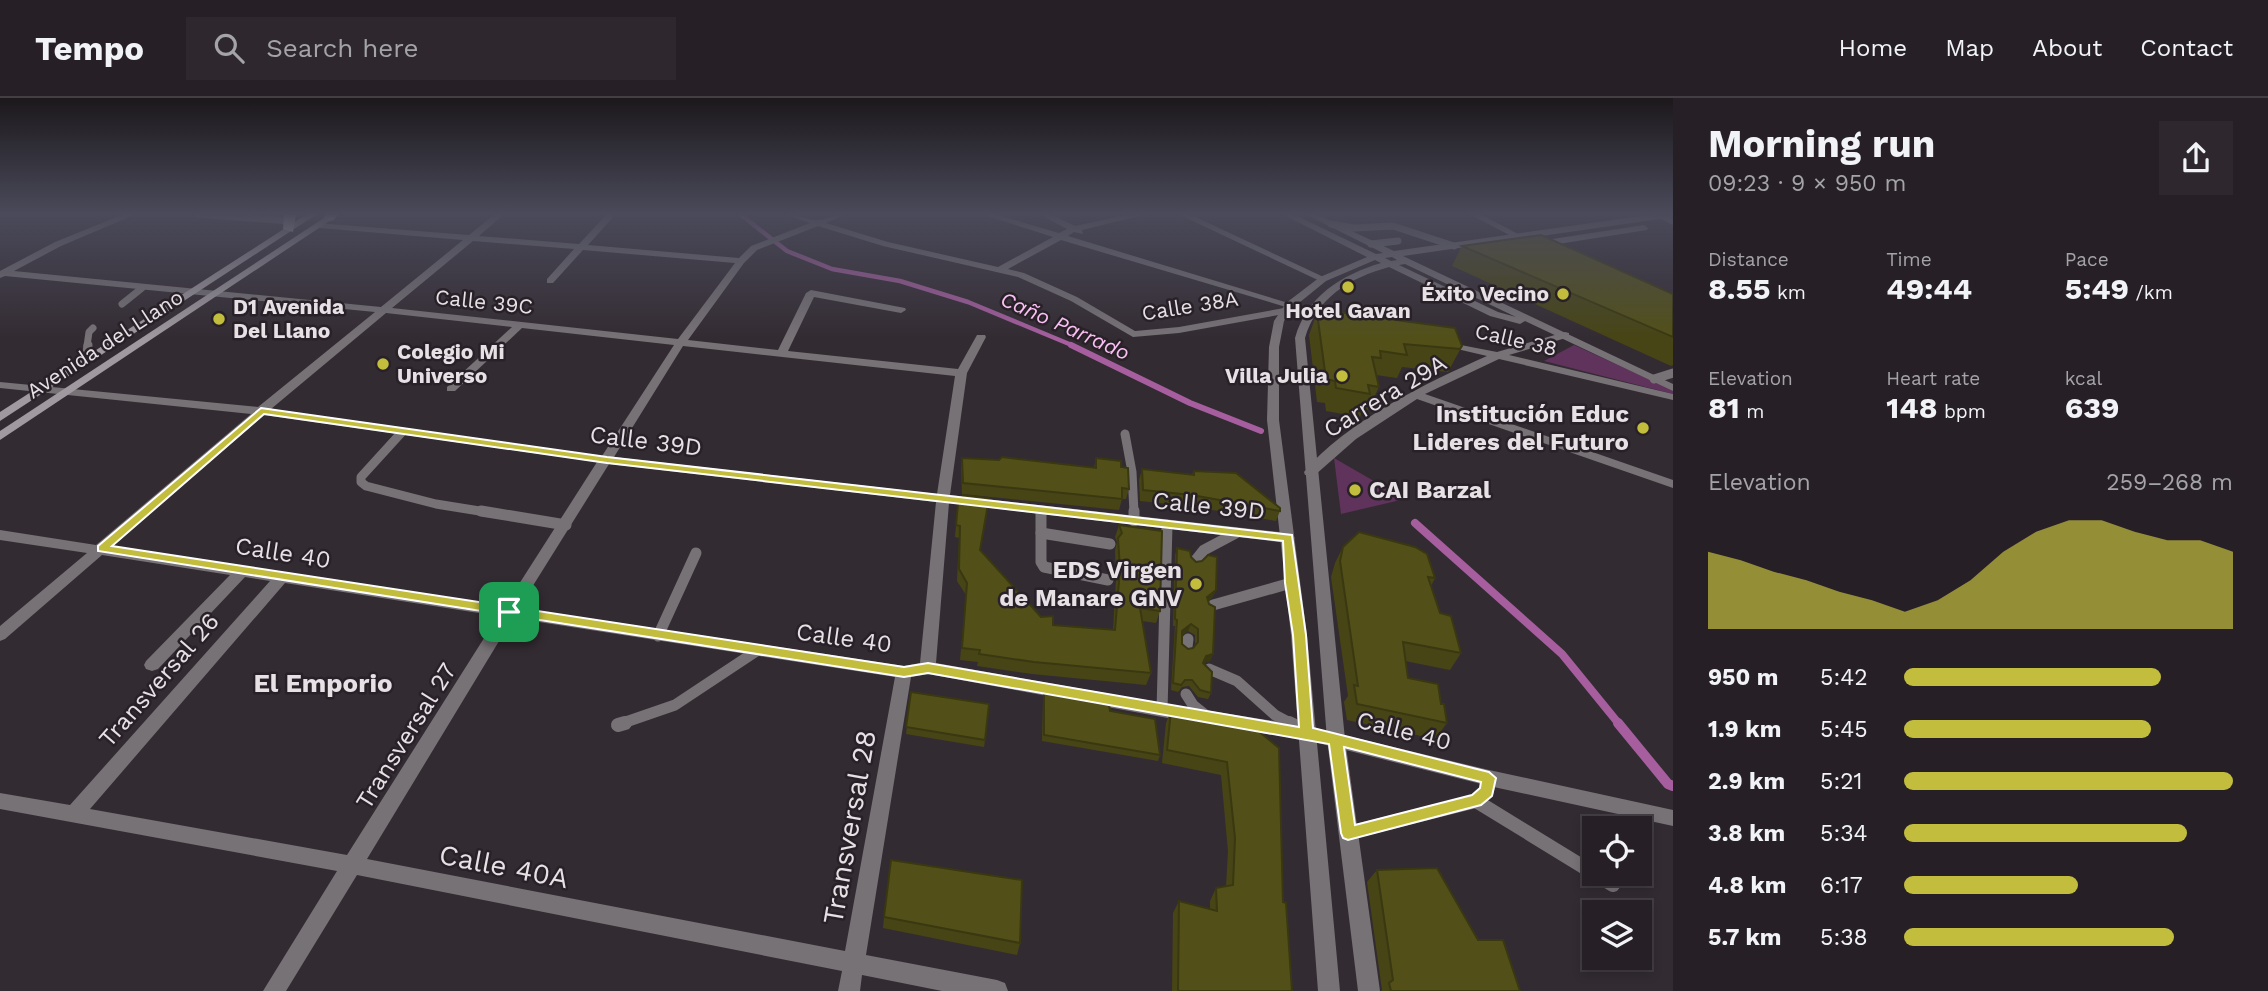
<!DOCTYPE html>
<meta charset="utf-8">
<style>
body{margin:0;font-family:"Work Sans",sans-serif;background:#2e282e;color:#f1f3f6;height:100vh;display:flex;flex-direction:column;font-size:26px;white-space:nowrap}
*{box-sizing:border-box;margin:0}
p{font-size:23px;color:#a4a3a7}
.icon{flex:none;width:38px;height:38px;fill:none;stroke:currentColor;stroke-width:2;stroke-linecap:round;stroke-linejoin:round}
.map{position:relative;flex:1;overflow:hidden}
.panel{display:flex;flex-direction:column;background:#262026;width:595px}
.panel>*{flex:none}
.buttons{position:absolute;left:1582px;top:718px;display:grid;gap:14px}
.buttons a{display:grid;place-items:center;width:70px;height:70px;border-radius:0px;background:#262026;box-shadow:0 4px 10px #0003,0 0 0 2px #423e43;font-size:35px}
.pin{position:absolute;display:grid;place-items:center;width:60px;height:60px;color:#fff;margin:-30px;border-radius:14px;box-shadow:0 4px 10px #0006}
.round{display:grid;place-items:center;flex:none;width:74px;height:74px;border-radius:0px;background:#2e282e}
.overview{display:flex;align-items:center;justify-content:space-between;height:119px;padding:0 35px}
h1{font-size:38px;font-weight:700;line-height:52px}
.figures{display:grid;grid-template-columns:repeat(3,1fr);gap:10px;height:119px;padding:7px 35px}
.figures div{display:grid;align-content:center}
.figures b{font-size:30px;font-weight:700}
.figures small{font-size:19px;font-weight:400}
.figures p{font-size:19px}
.chart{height:196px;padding:14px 35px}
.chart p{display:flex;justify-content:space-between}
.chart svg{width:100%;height:126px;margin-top:7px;fill:#c3bd3e;opacity:.7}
ul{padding:0 35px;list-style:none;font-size:23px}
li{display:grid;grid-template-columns:112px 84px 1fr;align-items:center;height:52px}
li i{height:18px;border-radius:9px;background:#c3bd3e}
header{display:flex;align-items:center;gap:42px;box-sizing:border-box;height:98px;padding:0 35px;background:#262026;border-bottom:2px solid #423e43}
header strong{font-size:33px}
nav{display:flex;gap:38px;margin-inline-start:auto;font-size:24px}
.search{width:490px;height:63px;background:#2e282e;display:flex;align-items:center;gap:18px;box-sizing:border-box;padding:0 24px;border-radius:0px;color:#a4a3a7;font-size:26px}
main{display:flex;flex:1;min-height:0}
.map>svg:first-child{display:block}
.green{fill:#5f335b}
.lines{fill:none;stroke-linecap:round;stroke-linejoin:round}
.stream-far3{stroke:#a65e9f;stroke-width:4.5}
.stream-far2{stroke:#a65e9f;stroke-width:6}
.stream-far1{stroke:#a65e9f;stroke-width:8}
.stream{stroke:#a65e9f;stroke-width:10}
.service-far3{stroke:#777276;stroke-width:7}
.service-far2{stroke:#777276;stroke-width:9}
.service-far1{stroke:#777276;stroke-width:11}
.service{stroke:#777276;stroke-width:14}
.minor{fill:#777276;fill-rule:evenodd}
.tertiary{fill:#777276;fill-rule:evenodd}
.secondary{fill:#a0999f;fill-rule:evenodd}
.trunk{fill:#cec4cc;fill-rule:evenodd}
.wall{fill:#474515;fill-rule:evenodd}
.shaded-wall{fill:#393811}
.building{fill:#525018;stroke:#393811;stroke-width:2;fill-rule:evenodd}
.route{fill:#c3bd3e;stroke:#fff;stroke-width:2;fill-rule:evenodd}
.poi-dot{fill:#c3bd3e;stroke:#292128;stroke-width:2.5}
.labels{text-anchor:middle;stroke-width:5;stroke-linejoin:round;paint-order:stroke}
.far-poi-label{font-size:21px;font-weight:bold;fill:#e7e1e6;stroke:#292128;text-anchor:end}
.far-street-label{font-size:21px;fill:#e7e1e6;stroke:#292128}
.far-water-label{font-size:21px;font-style:italic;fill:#fac0f3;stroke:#292128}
.street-label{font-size:24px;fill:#e7e1e6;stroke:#292128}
.poi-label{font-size:24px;font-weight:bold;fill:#e7e1e6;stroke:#292128;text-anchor:end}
.neighbourhood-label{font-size:26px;font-weight:bold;fill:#e7e1e6;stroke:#292128}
.near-street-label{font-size:28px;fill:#e7e1e6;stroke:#292128}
</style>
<header>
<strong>Tempo</strong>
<div class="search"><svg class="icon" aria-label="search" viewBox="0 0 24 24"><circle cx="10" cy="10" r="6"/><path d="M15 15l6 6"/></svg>Search here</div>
<nav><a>Home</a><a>Map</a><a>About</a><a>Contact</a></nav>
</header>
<main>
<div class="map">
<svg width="1673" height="893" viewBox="0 0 1673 893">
<rect width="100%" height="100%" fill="#332b32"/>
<g class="green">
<polygon points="1574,247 1673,292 1673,296 1544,263"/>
<polygon points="1334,360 1405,401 1341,416"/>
</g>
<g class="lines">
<polyline class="stream-far3" points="740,116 787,153 832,171 900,183 968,204 1074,248"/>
<polyline class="stream-far2" points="1071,247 1190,305 1261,333"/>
<polyline class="stream-far1" points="1415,425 1562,556 1619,626"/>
<polyline class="stream" points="1618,625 1668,686 1673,688"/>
<g class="service-far3">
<polyline points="198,116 291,123"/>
<polyline points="1331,126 1354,130 1393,128 1454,148"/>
<polyline points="1371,146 1398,143"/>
<polyline points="122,206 142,190"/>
<polyline points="87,248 89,234 93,230"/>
</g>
<g class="service-far2">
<polyline points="86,262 88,247"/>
<polyline points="1654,281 1673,275"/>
<polyline points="402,334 361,379 361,384 366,388 436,406 492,415"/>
<polyline points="1125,336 1132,374 1134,415"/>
</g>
<g class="service-far1">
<polyline points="481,413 566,427"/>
<polyline points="1041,413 1041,464 1044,469 1108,482"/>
<polyline points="1134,413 1134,423"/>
<polyline points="1041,435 1110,446"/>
<polyline points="1196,462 1204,452 1236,435"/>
<polyline points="1213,507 1291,485"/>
<polyline points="658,538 696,455"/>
<polyline points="1187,549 1188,541"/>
<polyline points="1209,571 1237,583 1275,617 1292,626"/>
<polyline points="1186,596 1193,607 1208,619"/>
<polyline points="1162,612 1167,427"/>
<polyline points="620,626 675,607 758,552"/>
</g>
<g class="service">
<polyline points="1289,625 1303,632"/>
<polyline points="618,627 625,625"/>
<polyline points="1476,703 1613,787"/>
<polyline points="1348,735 1476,703 1487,693 1489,680"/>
</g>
<g class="minor">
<path d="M124,116H136L61,148L14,173L381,209L463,142L320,130L317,129V125L469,137L495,116H504L479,138L579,146L607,116H616L588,147L739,160L751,148L810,125L784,116C796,116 810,123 818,122C827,122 833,116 846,116L826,125L888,144L998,169L1053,139L981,116H994L1059,135L1067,131L1039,116H1050L1075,128L1131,116H1147L1082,132L1083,136L1074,134L1068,138L1295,207L1286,209L1061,142L1008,171L1024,175L1077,199L1135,233L1179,229L1284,210L1289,213L1284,216L1179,235L1133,239L1071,203L1018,179L883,148L818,128L757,152L744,165L688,242L778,252L806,195L811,192L905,210L906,212L901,215L814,199L788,253L958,271L977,237H985L986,239L967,275L950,397L1288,435L1295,440L1288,445L949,405L936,565L1173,607L1306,628L1489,672L1673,712V728L1489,688L1306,642L1173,621L928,576L911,579L866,857L997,882L1005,885L1008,893H942L862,877L860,893H838L842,873L357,777L286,893H263L337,773L0,711V695L70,707L270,483L245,479L158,571L152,573L146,571L144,567L146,563L230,477L102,457L5,541L0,543V528L87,455L0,442V432L96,447L251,316L0,290V284L258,309L375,214L5,178L0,180V173L55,144ZM473,143L574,151L547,181V185H553L583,152L735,165L678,241L392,210ZM386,215L512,229L447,289V293H455L522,230L674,247L602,358L271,311ZM683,248L955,278L937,396L614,359ZM264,317L597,364L505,508L111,449ZM609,366L936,404L920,565L904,568L519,510ZM285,485L498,518L347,757L90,711ZM513,520L895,579L845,853L367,761Z"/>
<polygon points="1178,116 1189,116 1328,181 1320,183"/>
<polygon points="1469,116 1480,116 1524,139 1517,141"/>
<polygon points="1651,116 1662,116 1673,121 1673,127"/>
<path d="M1565,234L1569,235V239L1509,257L1673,296V302L1499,261L1425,296L1673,382V390L1417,301L1356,341L1315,377H1305L1304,374C1345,324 1428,284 1487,258L1440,247V243L1497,254Z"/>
</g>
<g class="tertiary">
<path d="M1282,116H1293L1376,156L1383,155L1305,116H1316L1394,153L1655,116H1673V119L1403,158L1673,286V293L1525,223L1520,226L1490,218L1389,169C1350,180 1317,199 1305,240L1345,641L1380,893H1358L1327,641L1295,240C1307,198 1341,177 1381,165L1375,162L1326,183L1294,209L1284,223L1279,249V322L1307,537L1340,893H1318L1291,537L1267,322L1269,249L1274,223L1286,205L1320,179L1367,159ZM1392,159L1397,162L1391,163L1385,160ZM1405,166L1516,219L1498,214L1399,167Z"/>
<polygon points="1644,127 1648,130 1647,132 1539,149 1535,146 1539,143"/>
</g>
<g class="secondary">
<polygon points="307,116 317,116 0,323 0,314"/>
<polygon points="330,116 340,116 0,342 0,333"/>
</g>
<g class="trunk">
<polygon points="284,116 296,116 293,134 283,131"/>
<polygon points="326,116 338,116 334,122 330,123 324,120"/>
</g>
</g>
<g class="wall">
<polygon points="1462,148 1673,196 1673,267 1671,268 1452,168"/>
<polygon points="1330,213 1462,248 1448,274 1402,269 1397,280 1376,277 1379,289 1368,312 1363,311 1360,319 1326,313 1325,305 1317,304 1309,237 1317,215 1329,217"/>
<polygon points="962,360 1094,370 1096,360 1121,369 1129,391 1126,401 1122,401 1119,412 962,396 961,370"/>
<polygon points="1142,371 1192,376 1194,373 1280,413 1276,423 1189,408 1140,403 1139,382"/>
<polygon points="963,397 989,400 980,452 1041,519 1053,527 1113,532 1116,483 1115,452 1117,444 1115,439 1119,427 1160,513 1156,525 1142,523 1151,575 1146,587 1032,576 977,568 978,564 960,562 966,497 957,483 959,440 955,439 958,405 962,406"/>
<polygon points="1343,449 1435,480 1431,488 1440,515 1461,555 1450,572 1405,563 1408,580 1441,606 1447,625 1435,641 1347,622 1344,604 1348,598 1331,479 1335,465"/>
<path d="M1177,450L1191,459L1216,492L1213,498L1208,503L1213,556L1210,563L1203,565L1211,595L1208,601L1198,599L1189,588L1182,589L1178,594L1171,592L1175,528H1173L1175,457ZM1188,533L1195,537V547L1193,550L1188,551L1182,546V537Z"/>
<polygon points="911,594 985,642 984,649 906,636"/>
<polygon points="1044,595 1110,613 1160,657 1158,663 1042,643 1043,602"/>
<polygon points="1171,612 1251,627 1283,804 1292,893 1172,893 1173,815 1179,803 1210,811 1210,803 1216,790 1226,789 1228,753 1221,677 1162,665 1166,625"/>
<polygon points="1377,772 1478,842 1520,893 1381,893 1382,892 1367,784"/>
<polygon points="884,819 1020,845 1017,857 883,830"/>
</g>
<g class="shaded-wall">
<polygon points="1216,492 1213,498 1205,506 1207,499"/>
<polygon points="1191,526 1188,533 1180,539 1182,533"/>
<polygon points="1213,556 1210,563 1204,565 1206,558"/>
</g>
<g class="building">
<polygon points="1541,137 1673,196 1673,239 1462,148"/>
<polygon points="1330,213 1455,230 1462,248 1460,251 1404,246 1407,257 1380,253 1381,260 1372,259 1379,289 1368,287 1370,296 1336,290 1335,283 1326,281 1317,215 1331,217"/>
<polygon points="1002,359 1096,370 1096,360 1121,363 1121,369 1128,370 1129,391 1122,390 1122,401 963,385 962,360 999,362"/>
<polygon points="1142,371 1194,377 1194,373 1236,375 1280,410 1280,413 1192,397 1143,392"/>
<polygon points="963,397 989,400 980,452 1041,519 1053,518 1053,527 1115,532 1120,471 1118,440 1122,435 1119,427 1162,433 1160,513 1140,510 1151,575 1034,564 979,556 980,552 962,550 967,485 959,471 960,428 956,427 958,405 963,406"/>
<polygon points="1359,434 1415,449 1427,456 1435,480 1428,479 1440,515 1451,518 1461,555 1403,544 1408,580 1438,586 1441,606 1444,606 1447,625 1357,606 1354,587 1358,588 1340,463 1343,449"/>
<path d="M1177,450L1190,453L1191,459L1196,464L1202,463L1208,457L1217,459L1216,492L1207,499L1209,506L1215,509L1213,556L1206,558L1203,565L1212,574L1211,595L1200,592L1192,582H1185L1181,587L1173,585L1177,522L1175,521ZM1191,526L1198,531V544L1193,550L1188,551L1182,546V533Z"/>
<polygon points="911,594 989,606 985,642 906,629"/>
<polygon points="1044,595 1109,607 1110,613 1155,621 1160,657 1044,637"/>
<polygon points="1171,612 1251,627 1279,650 1283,804 1286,805 1292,893 1178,893 1179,803 1217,813 1216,790 1233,787 1235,740 1227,664 1167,652"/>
<polygon points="891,762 1022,782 1020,845 884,819"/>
<polygon points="1437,770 1478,842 1503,842 1520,893 1391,893 1389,885 1393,882 1377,772"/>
</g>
<linearGradient id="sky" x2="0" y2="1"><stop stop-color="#1c181c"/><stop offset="0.48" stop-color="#4a4a5a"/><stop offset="1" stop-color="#4a4a5a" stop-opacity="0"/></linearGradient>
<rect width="1673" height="241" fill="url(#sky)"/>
<path class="route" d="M261,310L607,359L1292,437L1306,537L1313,630L1489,674L1496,680L1492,698L1481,707L1348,742L1343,740L1341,735L1329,646L928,575L904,579L98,453V448ZM264,316L607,365L1283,443L1285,485L1293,537L1299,629L928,565L904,569L112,448ZM1344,649L1481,684L1480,690L1472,697L1355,727Z"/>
<g class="poi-dot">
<circle cx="1348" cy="189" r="7"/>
<circle cx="1563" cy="196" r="7"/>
<circle cx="219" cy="221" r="7"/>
<circle cx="383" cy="266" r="7"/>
<circle cx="1342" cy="278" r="7"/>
<circle cx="1643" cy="330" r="7"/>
<circle cx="1355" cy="392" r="7"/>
<circle cx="1196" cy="486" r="7"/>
</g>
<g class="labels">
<g class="far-poi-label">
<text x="1549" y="203">Éxito Vecino</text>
<text x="233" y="216" text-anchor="start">D1 Avenida<tspan x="233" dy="24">Del Llano</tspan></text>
<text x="1348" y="220" text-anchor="middle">Hotel Gavan</text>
<text x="397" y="261" text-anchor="start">Colegio Mi<tspan x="397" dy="24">Universo</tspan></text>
<text x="1328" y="285">Villa Julia</text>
</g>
<g class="far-street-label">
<text transform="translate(484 204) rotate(6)" y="7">Calle 39C</text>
<text transform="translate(1190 208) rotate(-9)" y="7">Calle 38A</text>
<text transform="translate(1516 242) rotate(13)" y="7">Calle 38</text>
<text transform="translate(105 246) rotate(-33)" y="7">Avenida del Llano</text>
</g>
<g class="far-water-label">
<text transform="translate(1065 228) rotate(24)" y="7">Caño Parrado</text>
</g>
<g class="street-label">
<text transform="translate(1385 298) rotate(-31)" y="8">Carrera 29A</text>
<text transform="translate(646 343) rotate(7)" y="8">Calle 39D</text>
<text transform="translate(1209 408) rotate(6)" y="8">Calle 39D</text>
<text transform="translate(283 455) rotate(9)" y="8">Calle 40</text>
<text transform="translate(844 540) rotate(8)" y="8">Calle 40</text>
<text transform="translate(159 582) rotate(-49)" y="8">Transversal 26</text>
<text transform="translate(1404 633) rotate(14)" y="8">Calle 40</text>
<text transform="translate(406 638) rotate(-58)" y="8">Transversal 27</text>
</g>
<g class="poi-label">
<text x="1629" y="324">Institución Educ<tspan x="1629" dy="28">Lideres del Futuro</tspan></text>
<text x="1369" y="400" text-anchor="start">CAI Barzal</text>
<text x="1182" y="480">EDS Virgen<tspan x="1182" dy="28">de Manare GNV</tspan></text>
</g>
<g class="neighbourhood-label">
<text x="323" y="594">El Emporio</text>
</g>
<g class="near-street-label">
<text transform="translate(849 729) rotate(-80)" y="10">Transversal 28</text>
<text transform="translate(504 768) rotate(11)" y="10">Calle 40A</text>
</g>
</g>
</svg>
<div class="buttons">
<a><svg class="icon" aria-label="locate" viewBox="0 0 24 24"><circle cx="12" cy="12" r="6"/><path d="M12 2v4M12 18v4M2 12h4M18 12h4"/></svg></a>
<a><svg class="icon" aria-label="layers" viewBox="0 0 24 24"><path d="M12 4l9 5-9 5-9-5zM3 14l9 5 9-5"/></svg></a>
</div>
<div class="pin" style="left:509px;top:514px;background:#1e9e55"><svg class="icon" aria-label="arrive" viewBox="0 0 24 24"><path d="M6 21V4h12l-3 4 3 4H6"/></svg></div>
</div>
<section class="panel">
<div class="overview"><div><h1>Morning run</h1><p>09:23 · 9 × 950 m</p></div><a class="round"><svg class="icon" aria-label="share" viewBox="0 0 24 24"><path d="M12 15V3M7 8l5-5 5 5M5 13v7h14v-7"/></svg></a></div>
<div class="figures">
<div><p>Distance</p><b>8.55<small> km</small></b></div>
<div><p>Time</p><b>49:44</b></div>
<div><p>Pace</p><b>5:49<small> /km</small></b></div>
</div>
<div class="figures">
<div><p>Elevation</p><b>81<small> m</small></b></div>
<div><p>Heart rate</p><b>148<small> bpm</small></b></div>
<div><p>kcal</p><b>639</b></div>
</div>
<div class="chart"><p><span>Elevation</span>259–268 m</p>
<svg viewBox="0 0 160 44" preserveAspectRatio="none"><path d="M0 44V17L10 20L20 24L30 27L40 31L50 34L60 38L70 34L80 27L90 17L100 10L110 6L120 6L130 10L140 13L150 13L160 17V44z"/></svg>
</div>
<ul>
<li><b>950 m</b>5:42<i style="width:78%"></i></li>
<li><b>1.9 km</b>5:45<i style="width:75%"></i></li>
<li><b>2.9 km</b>5:21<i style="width:100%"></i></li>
<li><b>3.8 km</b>5:34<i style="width:86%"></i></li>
<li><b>4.8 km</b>6:17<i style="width:53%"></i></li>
<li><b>5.7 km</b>5:38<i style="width:82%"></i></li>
</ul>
</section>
</main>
